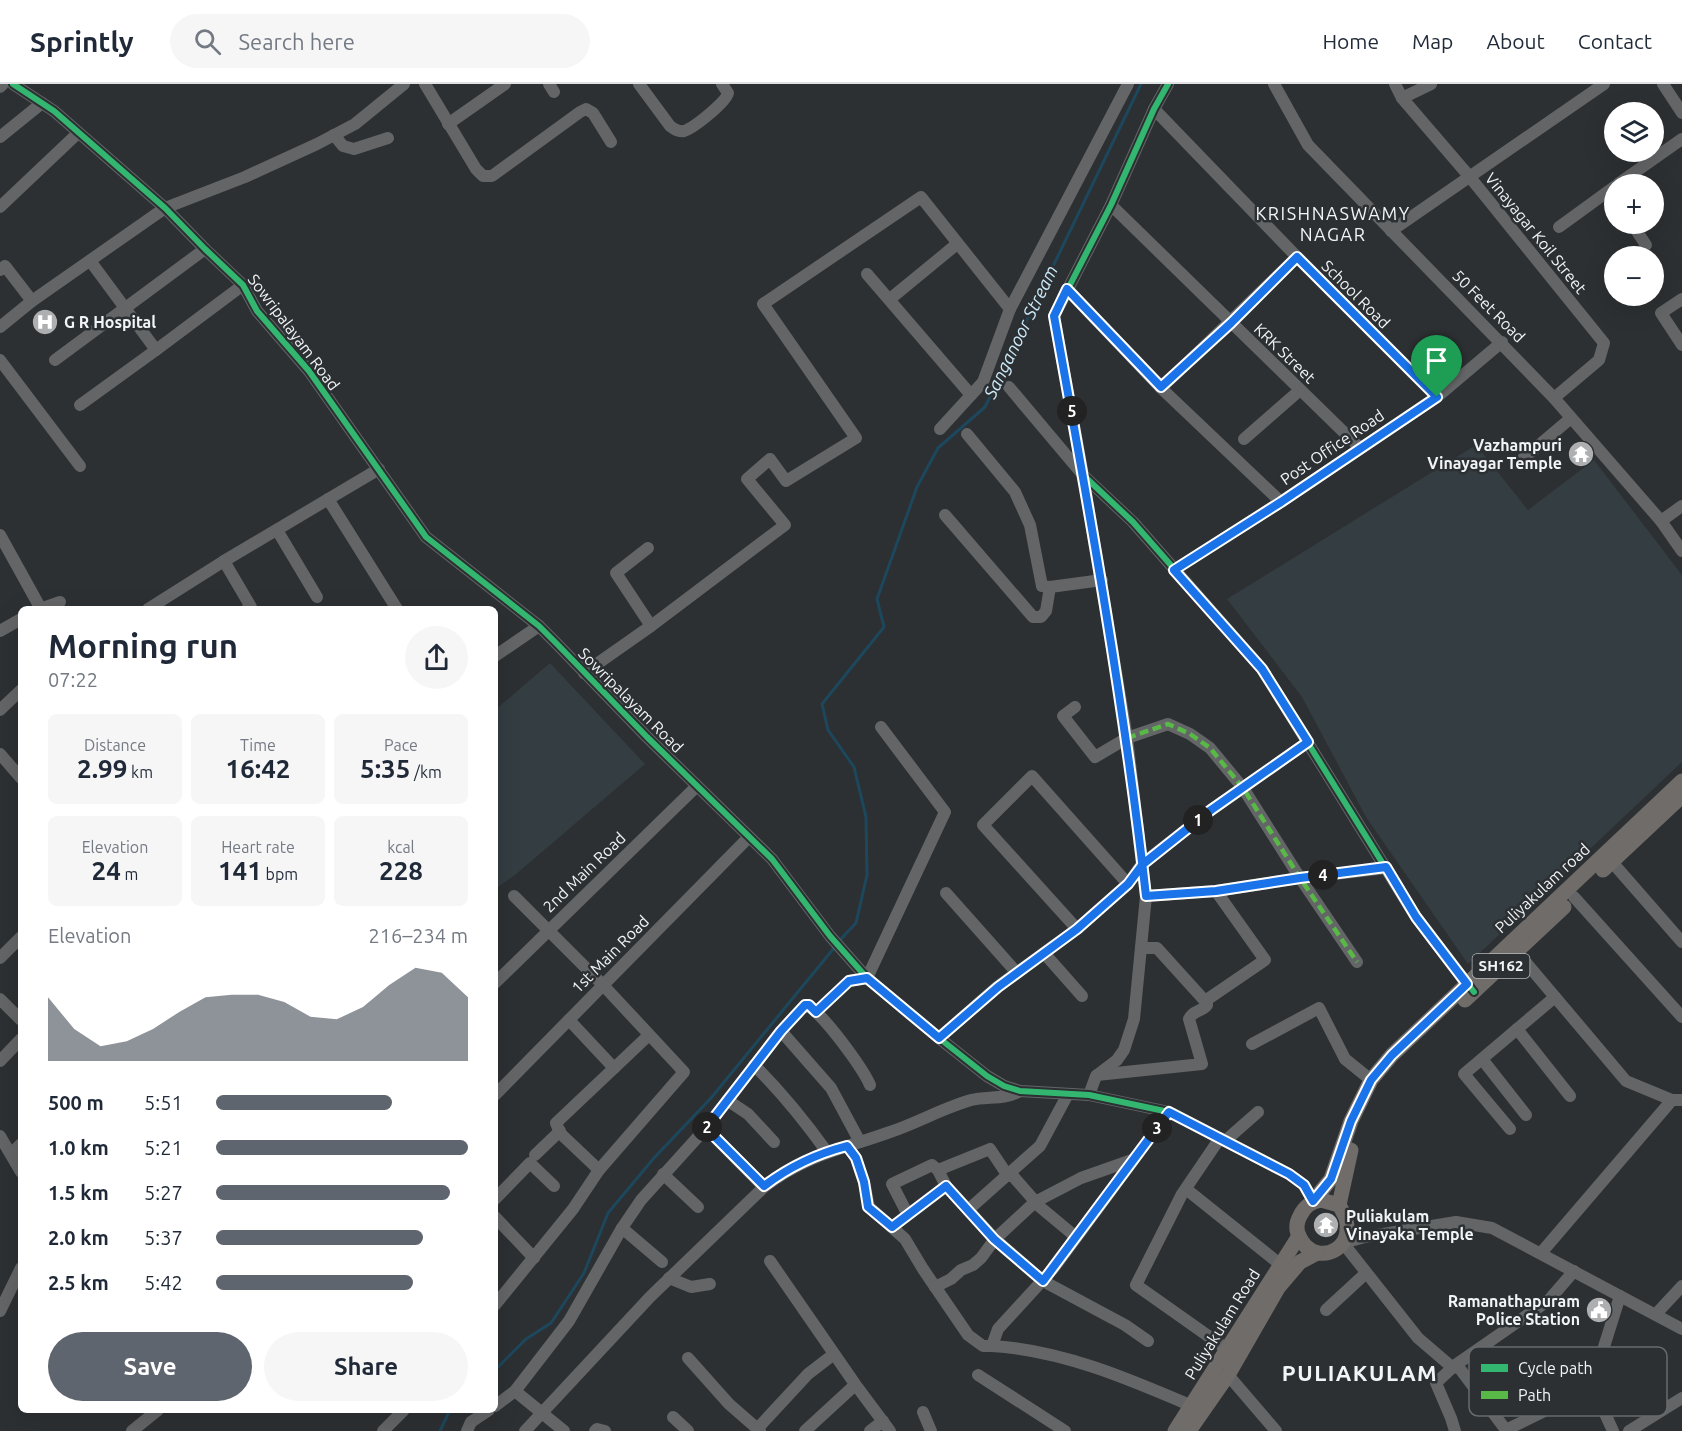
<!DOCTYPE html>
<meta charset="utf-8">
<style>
body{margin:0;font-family:Ubuntu,sans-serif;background:#f6f6f7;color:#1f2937;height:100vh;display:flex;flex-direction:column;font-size:22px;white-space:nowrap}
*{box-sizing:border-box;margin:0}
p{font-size:20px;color:#747a83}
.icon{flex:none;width:33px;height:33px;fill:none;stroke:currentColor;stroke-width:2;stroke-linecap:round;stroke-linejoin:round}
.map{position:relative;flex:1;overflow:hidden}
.sheet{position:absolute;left:18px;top:522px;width:480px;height:807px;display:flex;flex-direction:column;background:#fff;border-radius:9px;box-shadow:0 6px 24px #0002}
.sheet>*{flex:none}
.tools{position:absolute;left:1604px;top:18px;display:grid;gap:12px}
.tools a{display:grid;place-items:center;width:60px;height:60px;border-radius:50%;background:#fff;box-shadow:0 6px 24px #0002;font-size:30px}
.pin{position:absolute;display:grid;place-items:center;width:51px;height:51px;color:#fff;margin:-62px -26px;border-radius:50% 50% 50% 0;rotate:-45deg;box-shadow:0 0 6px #0007}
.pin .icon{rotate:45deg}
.km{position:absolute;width:30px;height:30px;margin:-15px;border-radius:50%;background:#222;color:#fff;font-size:16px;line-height:30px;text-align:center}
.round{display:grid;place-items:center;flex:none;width:63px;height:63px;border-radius:32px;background:#f6f6f7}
.head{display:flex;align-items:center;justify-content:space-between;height:102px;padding:0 30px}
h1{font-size:33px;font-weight:700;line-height:45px}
.metrics{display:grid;grid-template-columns:repeat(3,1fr);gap:9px;height:102px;padding:6px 30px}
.metrics div{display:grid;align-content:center;border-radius:9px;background:#f6f6f7;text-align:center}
.metrics b{font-size:26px;font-weight:700}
.metrics small{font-size:16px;font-weight:400}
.metrics p{font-size:16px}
.chart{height:168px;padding:12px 30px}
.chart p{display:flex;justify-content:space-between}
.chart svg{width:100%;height:108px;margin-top:6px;fill:#5f656e;opacity:.7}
.button{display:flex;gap:12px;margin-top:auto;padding:12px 30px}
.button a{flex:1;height:69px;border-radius:36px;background:#5f656e;color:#fff;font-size:24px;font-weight:700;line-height:69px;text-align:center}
.button a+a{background:#f6f6f7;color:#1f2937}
ul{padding:0 30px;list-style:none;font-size:20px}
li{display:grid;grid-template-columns:96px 72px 1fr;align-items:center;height:45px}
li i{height:15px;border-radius:8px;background:#5f656e}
header{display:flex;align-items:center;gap:36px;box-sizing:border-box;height:84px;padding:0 30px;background:#fff;border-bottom:2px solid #e0e1e3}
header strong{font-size:28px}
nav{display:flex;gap:33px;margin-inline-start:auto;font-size:21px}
.search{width:420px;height:54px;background:#f6f6f7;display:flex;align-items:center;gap:15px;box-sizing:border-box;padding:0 21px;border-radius:33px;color:#747a83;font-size:22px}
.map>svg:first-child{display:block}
.built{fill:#333d42}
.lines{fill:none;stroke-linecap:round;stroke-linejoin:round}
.stream{stroke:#1d475c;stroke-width:3}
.minor{stroke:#636566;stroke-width:12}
.major{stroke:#6f6c69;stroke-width:15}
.quiet{stroke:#58b947;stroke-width:4.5;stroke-dasharray:9 4.5;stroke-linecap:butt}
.cycleway-casing{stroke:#2c3033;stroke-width:10}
.cycleway{stroke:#33b770;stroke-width:6}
.route-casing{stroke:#fff;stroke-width:12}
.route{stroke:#1a73e8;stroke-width:8}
.labels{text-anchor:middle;stroke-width:5;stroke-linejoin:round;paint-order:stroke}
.shield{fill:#2c3033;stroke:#b7b9bc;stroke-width:1.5}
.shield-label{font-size:15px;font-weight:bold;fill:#f2f4f6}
.street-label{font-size:16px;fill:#f2f4f6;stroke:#2c3033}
.poi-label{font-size:16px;font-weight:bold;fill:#f2f4f6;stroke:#2c3033;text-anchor:start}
.neighbourhood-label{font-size:18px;letter-spacing:1.5px;fill:#f2f4f6;stroke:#2c3033}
.water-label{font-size:18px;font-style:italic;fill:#cdeafa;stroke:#2c3033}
.district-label{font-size:22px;font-weight:bold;letter-spacing:1.5px;fill:#f2f4f6;stroke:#2c3033}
.key{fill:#2c3033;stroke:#676b6e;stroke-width:1.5}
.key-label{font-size:16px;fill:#f2f4f6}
</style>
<header>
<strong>Sprintly</strong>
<div class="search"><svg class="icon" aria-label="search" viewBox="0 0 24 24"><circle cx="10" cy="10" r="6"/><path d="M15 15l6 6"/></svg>Search here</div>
<nav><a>Home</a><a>Map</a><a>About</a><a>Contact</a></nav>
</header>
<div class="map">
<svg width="1682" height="1347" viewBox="0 0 1682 1347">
<rect width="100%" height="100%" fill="#2d3032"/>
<g class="built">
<polygon points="1476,361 1528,426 1594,376 1682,491 1682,678 1468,880 1366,733 1302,613 1227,515"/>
<polygon points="550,579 645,680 515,791 495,805 495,626"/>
</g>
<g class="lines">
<g class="stream">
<polyline points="840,856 856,839 867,791 866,733 854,683 828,646 822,620 884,543 877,515 917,403 938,364 985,323 1141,0"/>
<polyline points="495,1286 526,1255 551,1239 584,1189 608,1129 654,1074 711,1014 834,864"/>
<polyline points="440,1347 450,1326"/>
</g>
<g class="minor">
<polyline points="13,0 54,27 165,124 205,165 243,201 257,227 309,287 426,453 539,542 558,561 647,653 772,775 830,852 867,894 939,954 987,992 1004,1002 1020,1007 1089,1011 1169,1028 1289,1090 1304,1101 1313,1117"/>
<polyline points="425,0 476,85 483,92 492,92 580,28 586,25 593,29 611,58"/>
<polyline points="549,0 554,8"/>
<path d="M639,0L670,42C674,45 678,48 684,47C694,44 726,18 728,9L722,0"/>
<polyline points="1168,0 1154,25 1111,121 1054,232 1083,391 1133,438 1262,585 1416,833 1471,905"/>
<polyline points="1274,0 1308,61 1554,314 1661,437 1682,467"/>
<polyline points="1395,0 1402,14 1469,92 1604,259 1599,276 1554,314"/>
<polyline points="1663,0 1682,29"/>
<polyline points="0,3 3,0"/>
<polyline points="1402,14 1431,0"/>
<polyline points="1154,25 1297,173 1437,313"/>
<polyline points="448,40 505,0"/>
<polyline points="334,51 343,62 354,65 388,54"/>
<polyline points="0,53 42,19"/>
<polyline points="1618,100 1682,55"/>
<polyline points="1111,121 1360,364"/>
<polyline points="0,123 78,49"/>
<polyline points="1632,140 1646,161"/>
<polyline points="1559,143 1614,103"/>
<polyline points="1391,147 1604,0"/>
<polyline points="91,178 156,266 243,201"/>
<polyline points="0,186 5,182 32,217"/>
<polyline points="867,190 971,311"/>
<polyline points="1067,205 1161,304 1281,418"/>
<polyline points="890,215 957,160"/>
<polyline points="1682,215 1661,229 1682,261"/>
<polyline points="0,243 32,217 165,124 245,93 317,60 355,40 404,0"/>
<polyline points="0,276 80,382"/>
<polyline points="55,276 205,165"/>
<polyline points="1009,303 1083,391 1127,654 1142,780 1146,812 1134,935 1124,966 1117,976 1096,992 1089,1011"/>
<polyline points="1161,304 1297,173"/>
<polyline points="80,321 156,266"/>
<polyline points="940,345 983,298 1010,225 1128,0"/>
<polyline points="967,350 1015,408 1030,441 1042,502 1050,503 1102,496"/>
<polyline points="1244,355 1300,306"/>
<polyline points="1519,378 1571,334"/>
<polyline points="328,415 397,525"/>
<polyline points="945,431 1033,533 1041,533 1046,527 1050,503"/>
<polyline points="1661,437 1682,422"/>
<polyline points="277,446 317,513"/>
<polyline points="0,451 41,525"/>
<polyline points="648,464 616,489 651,542"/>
<polyline points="224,477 379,385"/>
<polyline points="1174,486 1281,418 1437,313 1502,258"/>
<polyline points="40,525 60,518"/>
<polyline points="148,525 224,477 251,523 247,525"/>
<polyline points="0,547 21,535"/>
<polyline points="495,572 539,542"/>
<polyline points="584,589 651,542 785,441 747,395 770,375 786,397 856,354 763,220 921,113 1010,225"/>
<polyline points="1075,623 1063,632 1095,673 1127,654 1168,640 1190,650 1210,664 1243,704 1300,794 1357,878"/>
<polyline points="0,626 21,606"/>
<polyline points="0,670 21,694"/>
<polyline points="1612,778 1682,858"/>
<polyline points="946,809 1017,889"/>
<polyline points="1146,812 1216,807 1300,794 1386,784"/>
<polyline points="1574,813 1682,933"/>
<polyline points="1077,845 983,741 1032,692 1128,800"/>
<polyline points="1141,864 1157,864 1205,917 1265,876 1216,807"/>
<polyline points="1517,868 1626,997 1672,1016 1682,1016"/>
<polyline points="1044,869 1082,912"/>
<polyline points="0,874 21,853"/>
<polyline points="495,899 697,702"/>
<polyline points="0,915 21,936"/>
<polyline points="816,928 849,897 867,894 945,728 881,643"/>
<polyline points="569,936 614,984"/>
<polyline points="1517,945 1570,1012"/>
<polyline points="781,947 831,1004 860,1058"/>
<polyline points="939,954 997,903 1077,845 1128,800 1142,780 1211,726 1308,658"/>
<polyline points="1252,960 1319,924 1345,975 1371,996"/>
<polyline points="1482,975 1526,1031"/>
<polyline points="0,977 21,955"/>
<path d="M754,981C781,1008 804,1036 827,1068"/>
<path d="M1097,991L1202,980L1189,935C1193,926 1202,928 1207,921L1205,917"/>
<polyline points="495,1011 749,753"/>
<polyline points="727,1016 748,1030 774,1058"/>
<path d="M1169,1028L1053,1185L998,1245L992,1262C1062,1266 1129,1295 1192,1322"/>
<polyline points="706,1044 764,1103"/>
<polyline points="1510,1045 1464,990 1555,913"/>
<polyline points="0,1052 21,1088"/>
<polyline points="1220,1054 1182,1110 1136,1201 1228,1266"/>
<polyline points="1225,1057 1258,1028"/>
<polyline points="847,1062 856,1074 864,1098 869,1123 905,1155 923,1185 968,1251 983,1262 992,1262"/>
<polyline points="11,1070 21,1060"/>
<polyline points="535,1071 560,1047"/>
<polyline points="599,1086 560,1049 556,1039 649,951"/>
<polyline points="663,1090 698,1123"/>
<polyline points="1011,1090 1040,1123 1076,1153"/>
<polyline points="1008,1092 990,1065 938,1086 946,1102 995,1155 1043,1197 1125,1241 1148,1257"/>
<polyline points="1186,1105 1281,1181"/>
<polyline points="495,1115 530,1079 554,1102"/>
<polyline points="968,1126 1040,1062 1068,1010"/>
<polyline points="908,1131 892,1100 932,1081 938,1086"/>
<polyline points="495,1133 534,1174"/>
<polyline points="892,1143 946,1102"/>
<polyline points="622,1144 662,1178"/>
<polyline points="1541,1169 1672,1016"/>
<polyline points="770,1177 855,1300 890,1347"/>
<polyline points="669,1194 691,1203 710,1200"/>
<polyline points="935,1203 951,1195 961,1186 973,1181 981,1174 995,1155 1035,1118 1081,1094 1132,1076"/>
<polyline points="495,1221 573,1125 599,1086 684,988 603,901 514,812"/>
<polyline points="1326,1226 1365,1190"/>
<polyline points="0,1227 21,1184"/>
<polyline points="1656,1230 1682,1202"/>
<polyline points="688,1274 729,1320 760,1347"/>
<polyline points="1457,1281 1506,1346 1593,1303 1613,1347"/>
<polyline points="1453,1284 1418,1254 1343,1159 1365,1153 1456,1138 1492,1144 1682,1245"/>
<polyline points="978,1291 1065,1347"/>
<polyline points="1228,1291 1276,1347"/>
<polyline points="1591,1304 1620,1212"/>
<polyline points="515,1307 564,1347"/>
<path d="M495,1322L515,1307L569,1237L622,1144L641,1116L706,1044L781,947L805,921C820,924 863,985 870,1001"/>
<polyline points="923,1328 931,1347"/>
<polyline points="673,1333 688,1347"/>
<polyline points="757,1345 808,1290 834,1270"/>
<polyline points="132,1347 158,1326"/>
<polyline points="383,1347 404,1326"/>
<polyline points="467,1347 471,1338 489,1326"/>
<path d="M525,1347L650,1213L764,1103C805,1071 843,1065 890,1048C917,1039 943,1024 971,1016C987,1012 1005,1016 1020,1007"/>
<polyline points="595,1347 597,1345 605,1347"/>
<polyline points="805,1347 855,1301"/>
<polyline points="870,1347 883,1337"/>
<polyline points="1455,1347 1451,1334 1436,1299 1454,1282 1549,1216 1574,1187"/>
<polyline points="1629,1347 1682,1314"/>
</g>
<g class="major">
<polyline points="1603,786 1682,712"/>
<polyline points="1465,916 1564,823"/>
<path d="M1321,1116L1339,1121C1367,1164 1315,1186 1300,1154C1296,1147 1296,1139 1300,1132C1304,1123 1312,1117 1321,1116Z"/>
<polyline points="1313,1117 1331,1095 1351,1037 1371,996 1392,971 1682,697"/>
<polyline points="1339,1121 1351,1066"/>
<polyline points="1175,1347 1299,1152"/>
<polyline points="1189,1347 1228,1291 1278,1204 1300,1178 1317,1169"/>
</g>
<polyline class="quiet" points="1127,654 1168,640 1190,650 1210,664 1243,704 1300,794 1357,878"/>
<g class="cycleway-casing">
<g id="cycleway">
<polyline points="13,0 54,27 165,124 205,165 243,201 257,227 309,287 426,453 539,542 558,561 647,653 772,775 830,852 867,894 939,954 987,992 1004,1002 1020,1007 1089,1011 1169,1028 1289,1090 1304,1101 1313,1117"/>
<polyline points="1168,0 1154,25 1111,121 1054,232 1083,391 1133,438 1262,585 1416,833 1474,908"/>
</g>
</g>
<use href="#cycleway" class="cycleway"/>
</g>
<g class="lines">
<g class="route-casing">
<path id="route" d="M1437,313L1281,418L1174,486L1262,585L1308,658L1211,726L1143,780L1128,800L1077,845L998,903L939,954L867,894L849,897L816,928L809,921H805L781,947L706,1044L764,1102C789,1083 816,1070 847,1062L856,1074L864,1098L868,1123L892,1143L946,1102L994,1155L1043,1197L1169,1028L1289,1090L1304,1101L1313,1117L1331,1095L1351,1037L1371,996L1392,971L1467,900L1416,833L1386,783L1300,794L1216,807L1146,812C1124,617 1089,425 1054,232L1067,205L1161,303L1231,239L1297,173L1437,313"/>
</g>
<use href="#route" class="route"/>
</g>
<defs>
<g id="hospital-disc" transform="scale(1.35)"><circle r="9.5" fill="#adafb1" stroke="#2c3033"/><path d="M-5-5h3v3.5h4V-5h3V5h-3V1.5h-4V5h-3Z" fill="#fff"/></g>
<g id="temple-disc" transform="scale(1.35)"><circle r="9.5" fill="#adafb1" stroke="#2c3033"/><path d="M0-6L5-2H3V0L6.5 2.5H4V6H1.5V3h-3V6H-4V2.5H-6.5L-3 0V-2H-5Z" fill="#fff"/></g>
<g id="civic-disc" transform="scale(1.35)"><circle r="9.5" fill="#adafb1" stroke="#2c3033"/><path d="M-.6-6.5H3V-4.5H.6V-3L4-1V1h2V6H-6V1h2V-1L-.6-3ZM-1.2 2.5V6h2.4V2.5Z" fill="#fff"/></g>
</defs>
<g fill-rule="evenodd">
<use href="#hospital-disc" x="45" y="238"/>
<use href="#temple-disc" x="1581" y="370"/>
<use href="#temple-disc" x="1326" y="1141"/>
<use href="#civic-disc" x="1599" y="1226"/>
</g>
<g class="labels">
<rect class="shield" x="1472.5" y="870" width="57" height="24" rx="4.5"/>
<g class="shield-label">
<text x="1501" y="887">SH162</text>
</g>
<g class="street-label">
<text transform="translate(1536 149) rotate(51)" y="6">Vinayagar Koil Street</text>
<text transform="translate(1356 210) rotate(45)" y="6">School Road</text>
<text transform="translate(1489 222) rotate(45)" y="6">50 Feet Road</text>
<text transform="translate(294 248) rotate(53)" y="6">Sowripalayam Road</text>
<text transform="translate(1285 269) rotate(44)" y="6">KRK Street</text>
<text transform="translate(1332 363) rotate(-34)" y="6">Post Office Road</text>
<text transform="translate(631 616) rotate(45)" y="6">Sowripalayam Road</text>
<text transform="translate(584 788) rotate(-44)" y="6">2nd Main Road</text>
<text transform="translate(1542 804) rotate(-43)" y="6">Puliyakulam road</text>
<text transform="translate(610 870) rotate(-45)" y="6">1st Main Road</text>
<text transform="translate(1222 1240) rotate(-58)" y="6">Puliyakulam Road</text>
</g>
<g class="poi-label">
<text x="64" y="244">G R Hospital</text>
<text x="1562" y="367" text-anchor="end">Vazhampuri<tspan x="1562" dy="18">Vinayagar Temple</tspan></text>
<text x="1346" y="1138">Puliakulam<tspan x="1346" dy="18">Vinayaka Temple</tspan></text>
<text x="1580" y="1223" text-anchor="end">Ramanathapuram<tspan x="1580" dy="18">Police Station</tspan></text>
</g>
<g class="neighbourhood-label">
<text x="1333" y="136">KRISHNASWAMY<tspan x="1333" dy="21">NAGAR</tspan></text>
</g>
<g class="water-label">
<text transform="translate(1021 248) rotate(-64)" y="6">Sanganoor Stream</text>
</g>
<g class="district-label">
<text x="1360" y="1297">PULIAKULAM</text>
</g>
</g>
<rect x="1469" y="1263" width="198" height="69" rx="9" class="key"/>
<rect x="1481" y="1280" width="27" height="8" fill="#33b770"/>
<rect x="1481" y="1307" width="27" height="8" fill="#58b947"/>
<g class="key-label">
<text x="1518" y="1290">Cycle path</text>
<text x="1518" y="1317">Path</text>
</g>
</svg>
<div class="tools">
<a><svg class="icon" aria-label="layers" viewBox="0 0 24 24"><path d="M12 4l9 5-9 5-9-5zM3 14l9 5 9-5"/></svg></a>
<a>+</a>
<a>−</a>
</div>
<div class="pin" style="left:1437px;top:313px;background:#1e9e55"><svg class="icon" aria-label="arrive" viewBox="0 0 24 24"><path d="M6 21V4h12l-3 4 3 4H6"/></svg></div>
<b class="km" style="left:1198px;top:736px">1</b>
<b class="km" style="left:707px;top:1043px">2</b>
<b class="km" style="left:1157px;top:1044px">3</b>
<b class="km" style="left:1323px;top:791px">4</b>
<b class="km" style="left:1072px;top:327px">5</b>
<section class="sheet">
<div class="head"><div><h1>Morning run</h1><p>07:22</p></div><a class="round"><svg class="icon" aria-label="share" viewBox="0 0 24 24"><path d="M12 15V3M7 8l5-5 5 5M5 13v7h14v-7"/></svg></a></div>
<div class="metrics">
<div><p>Distance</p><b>2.99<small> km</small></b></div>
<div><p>Time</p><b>16:42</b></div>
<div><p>Pace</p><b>5:35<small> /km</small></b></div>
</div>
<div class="metrics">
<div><p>Elevation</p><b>24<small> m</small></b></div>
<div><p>Heart rate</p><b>141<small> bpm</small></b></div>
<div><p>kcal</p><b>228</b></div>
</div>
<div class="chart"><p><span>Elevation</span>216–234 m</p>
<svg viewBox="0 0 160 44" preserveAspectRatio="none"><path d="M0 44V18L10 31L20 38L30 36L40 31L50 24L60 18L70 17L80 17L90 20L100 26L110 27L120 22L130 13L140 6L150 8L160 18V44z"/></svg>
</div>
<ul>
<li><b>500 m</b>5:51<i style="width:70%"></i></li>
<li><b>1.0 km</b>5:21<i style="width:100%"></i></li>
<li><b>1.5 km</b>5:27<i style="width:93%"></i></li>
<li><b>2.0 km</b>5:37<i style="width:82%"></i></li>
<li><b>2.5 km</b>5:42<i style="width:78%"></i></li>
</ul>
<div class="button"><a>Save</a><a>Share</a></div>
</section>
</div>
